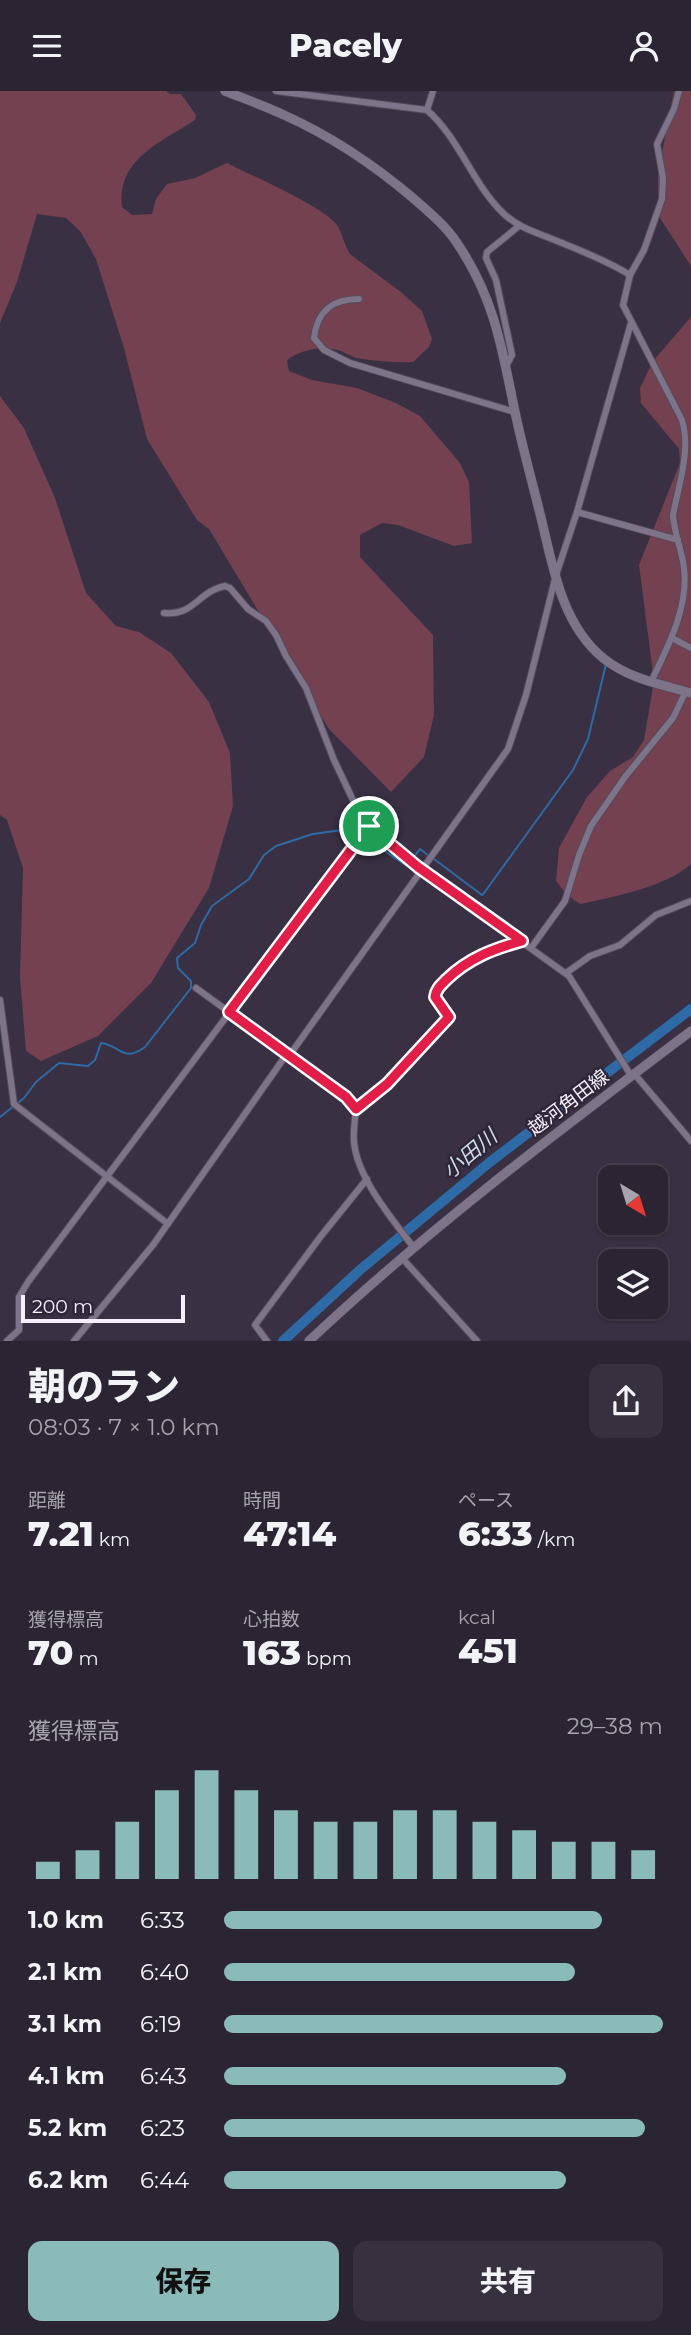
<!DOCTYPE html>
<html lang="ja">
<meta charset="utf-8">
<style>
body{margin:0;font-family:Montserrat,"Noto Sans JP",sans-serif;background:#37303e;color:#f1f3f6;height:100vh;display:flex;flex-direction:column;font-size:26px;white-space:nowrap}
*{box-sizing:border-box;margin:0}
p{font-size:23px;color:#a6a4ac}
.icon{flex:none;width:38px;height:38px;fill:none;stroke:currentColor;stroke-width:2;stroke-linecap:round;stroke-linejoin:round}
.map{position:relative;height:1250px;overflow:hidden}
.details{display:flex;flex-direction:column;background:#2b2432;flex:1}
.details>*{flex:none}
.needle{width:46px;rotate:142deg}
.tools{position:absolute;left:598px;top:1074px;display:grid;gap:14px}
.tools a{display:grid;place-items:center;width:70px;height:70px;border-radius:14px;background:#2b2432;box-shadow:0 2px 5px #0004,0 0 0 2px #47414d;font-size:35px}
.scale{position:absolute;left:21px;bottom:18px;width:164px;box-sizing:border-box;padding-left:7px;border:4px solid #f5effb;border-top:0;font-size:19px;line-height:24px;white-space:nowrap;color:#f5effb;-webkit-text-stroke:5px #2f2638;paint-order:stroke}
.pin{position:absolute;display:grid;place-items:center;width:60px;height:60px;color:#fff;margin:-30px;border:4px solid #fff;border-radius:50%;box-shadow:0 2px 7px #0007}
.round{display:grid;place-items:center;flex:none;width:74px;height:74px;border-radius:14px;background:#37303e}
.head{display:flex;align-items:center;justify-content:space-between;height:119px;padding:0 28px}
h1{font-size:38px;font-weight:800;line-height:52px}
.stats{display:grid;grid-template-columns:repeat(3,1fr);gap:10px;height:119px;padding:7px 28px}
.stats div{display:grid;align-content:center}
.stats b{font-size:35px;font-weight:800}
.stats small{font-size:19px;font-weight:400}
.stats p{font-size:19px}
.chart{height:196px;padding:14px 28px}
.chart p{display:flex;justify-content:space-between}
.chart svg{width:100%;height:126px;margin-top:7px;stroke:#8bbbb9;stroke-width:6}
.primary-button{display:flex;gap:14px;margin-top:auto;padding:14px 28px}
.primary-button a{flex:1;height:80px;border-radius:14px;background:#8bbbb9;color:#111;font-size:28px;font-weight:800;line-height:80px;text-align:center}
.primary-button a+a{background:#37303e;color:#f1f3f6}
ul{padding:0 28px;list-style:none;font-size:23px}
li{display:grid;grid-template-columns:112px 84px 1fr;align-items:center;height:52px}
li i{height:18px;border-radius:9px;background:#8bbbb9}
header{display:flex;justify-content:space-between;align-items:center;height:91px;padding:0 28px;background:#2b2432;font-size:32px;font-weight:800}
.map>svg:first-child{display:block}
.green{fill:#734150}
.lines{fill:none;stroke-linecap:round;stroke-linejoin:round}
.stream{stroke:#2e6aa5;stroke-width:2}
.river{stroke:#2e6aa5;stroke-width:10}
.street-casing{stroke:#534c5b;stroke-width:8}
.secondary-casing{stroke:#534c5b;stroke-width:10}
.street{stroke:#7e748a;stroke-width:6}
.secondary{stroke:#7e748a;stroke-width:9}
.route-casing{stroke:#fff;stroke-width:14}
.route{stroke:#e11d48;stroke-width:9}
.labels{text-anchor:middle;stroke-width:5;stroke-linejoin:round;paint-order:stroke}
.street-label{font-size:19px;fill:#f5effb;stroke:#2f2638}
.water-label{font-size:21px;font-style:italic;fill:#ceddee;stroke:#2f2638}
</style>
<header><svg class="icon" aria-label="menu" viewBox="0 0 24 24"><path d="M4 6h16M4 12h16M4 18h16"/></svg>Pacely<svg class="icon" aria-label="person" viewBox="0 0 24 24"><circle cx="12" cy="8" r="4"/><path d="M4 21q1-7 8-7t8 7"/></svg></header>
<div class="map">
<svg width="691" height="1250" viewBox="0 0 691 1250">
<rect width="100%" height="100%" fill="#393043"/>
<g class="green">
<path d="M0,0H166L170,3H181L196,24L195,29C161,51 116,69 122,116L132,124L152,123L156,108L167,93L195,87L227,72C250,84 323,115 337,134C343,143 344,155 351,164L401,201L422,220L432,248L429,256L413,271C394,272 375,270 356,267C350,265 346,262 341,260C323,254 302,258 287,269L289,280L312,289L357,297L396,312L420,325L460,372L469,391L472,452L454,455L398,434L382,432L360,444V466L433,544L434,624L424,666L391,701L329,638L209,438L197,429L147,348L124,257L96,168L80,140L66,127L37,123L17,191L0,232Z"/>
<polygon points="674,0 691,0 691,175 658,124 658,82"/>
<path d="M691,226V773C666,796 613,806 580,813L567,804L556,790L559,757L587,706L610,680L633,666L644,649L654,590L639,474L680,372L679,358L641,312L640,297L653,270Z"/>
<polygon points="0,305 24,337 55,407 86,502 116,535 139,541 171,562 209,611 230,662 233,715 209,797 151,892 98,945 41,970 26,960 20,886 23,777 7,729 0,724"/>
</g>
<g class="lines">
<g class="stream">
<polyline points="364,746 407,775 410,771"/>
<polyline points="413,767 420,758 429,765"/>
<polyline points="434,768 482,804 484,802 573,679 588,648 606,573"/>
<path d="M0,1026L24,1007L36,991L59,972L88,975L95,969L101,952C122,955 123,972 145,956L191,897V890L178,877L177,867L195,852L201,834L212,815L249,788L264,764L276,755L313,743L349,738L359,743"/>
</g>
<polyline class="river" points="283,1250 361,1178 490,1071 691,918"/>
<g class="street-casing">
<g id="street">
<path d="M276,0L427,19C460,48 473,94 504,123C519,137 538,142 557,150C581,160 608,170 630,184"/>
<polyline points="427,19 433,0"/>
<path d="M359,208C332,208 317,220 314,247L324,259L350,272L515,321"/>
<polyline points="506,275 512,264 496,189 486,167 487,161 519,135"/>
<polyline points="577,421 678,449"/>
<path d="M164,522C195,525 198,500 225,495L230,497L248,518L266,530L276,544L286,565L306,597L334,669L362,728L418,776L569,885L630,983L637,986L691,1050"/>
<polyline points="672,547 691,557"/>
<path d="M651,591C667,557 689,517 684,477C682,459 674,442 673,424C679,393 691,359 682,329L623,214L630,184L644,159L662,108L663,87L657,53L674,18L679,0"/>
<polyline points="531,857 565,810 579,764 591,735 625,686 673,627 686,600"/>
<polyline points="566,882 590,865 620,854 656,824 691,810"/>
<path d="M196,897L346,1006L356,1018C355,1029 353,1040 354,1051C357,1087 393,1129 414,1157"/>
<polyline points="0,909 14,1013 168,1133"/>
<path d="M356,1018L387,994L449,926L435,906C436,898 441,894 447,888C469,867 493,858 522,850"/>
<polyline points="402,1167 477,1250"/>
<polyline points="7,1250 19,1239 19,1206 28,1191 369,735"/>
<polyline points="74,1250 153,1154 284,967 289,965 508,658 526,604 556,484 577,421 631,232"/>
<polyline points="267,1250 255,1234 321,1145 367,1088"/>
</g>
</g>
<g class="secondary-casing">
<g id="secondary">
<path d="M225,0C245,8 265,15 284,24C331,45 374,74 413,107C429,121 446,135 457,152C495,208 502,258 515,321C523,359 534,397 543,435C554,482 564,535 603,567C629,588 660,593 691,602"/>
<path d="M309,1250C429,1137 560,1039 691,940"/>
</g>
</g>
<use href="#street" class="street"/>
<use href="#secondary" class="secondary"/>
</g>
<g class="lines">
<g class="route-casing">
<path id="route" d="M369,735L418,776L522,850C493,858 469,867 447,888C441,894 436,898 435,906L449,926L387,993L356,1018L346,1006L229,921Z"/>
</g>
<use href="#route" class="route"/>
</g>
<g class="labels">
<g class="street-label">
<text transform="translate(568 1011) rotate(-37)" y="7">越河角田線</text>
</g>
<g class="water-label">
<text transform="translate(470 1063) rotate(-40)" y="7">小田川</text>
</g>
</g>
</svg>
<div class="tools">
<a><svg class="needle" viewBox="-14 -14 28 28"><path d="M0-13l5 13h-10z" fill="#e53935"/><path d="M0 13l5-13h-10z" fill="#a6a4ac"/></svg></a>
<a><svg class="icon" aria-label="layers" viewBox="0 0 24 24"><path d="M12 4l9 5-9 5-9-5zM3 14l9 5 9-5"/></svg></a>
</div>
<div class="scale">200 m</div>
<div class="pin" style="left:369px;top:735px;background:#1e9e55"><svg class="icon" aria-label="arrive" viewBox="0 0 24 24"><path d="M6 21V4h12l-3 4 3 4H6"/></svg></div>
</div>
<section class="details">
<div class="head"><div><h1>朝のラン</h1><p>08:03 · 7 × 1.0 km</p></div><a class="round"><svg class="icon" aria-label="share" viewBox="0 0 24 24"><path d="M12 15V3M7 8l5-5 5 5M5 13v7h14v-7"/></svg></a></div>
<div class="stats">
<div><p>距離</p><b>7.21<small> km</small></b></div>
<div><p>時間</p><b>47:14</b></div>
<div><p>ペース</p><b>6:33<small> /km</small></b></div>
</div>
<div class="stats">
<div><p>獲得標高</p><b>70<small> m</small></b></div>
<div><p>心拍数</p><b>163<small> bpm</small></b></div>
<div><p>kcal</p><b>451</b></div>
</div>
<div class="chart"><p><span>獲得標高</span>29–38 m</p>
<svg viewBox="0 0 160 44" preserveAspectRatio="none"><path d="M5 44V38M15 44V34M25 44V24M35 44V13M45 44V6M55 44V13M65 44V20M75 44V24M85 44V24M95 44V20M105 44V20M115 44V24M125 44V27M135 44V31M145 44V31M155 44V34"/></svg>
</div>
<ul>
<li><b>1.0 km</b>6:33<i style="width:86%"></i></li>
<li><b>2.1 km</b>6:40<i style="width:80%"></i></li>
<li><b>3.1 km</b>6:19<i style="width:100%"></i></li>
<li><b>4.1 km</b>6:43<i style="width:78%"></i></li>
<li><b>5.2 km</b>6:23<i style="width:96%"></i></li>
<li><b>6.2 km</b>6:44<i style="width:78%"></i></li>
</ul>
<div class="primary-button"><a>保存</a><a>共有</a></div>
</section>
